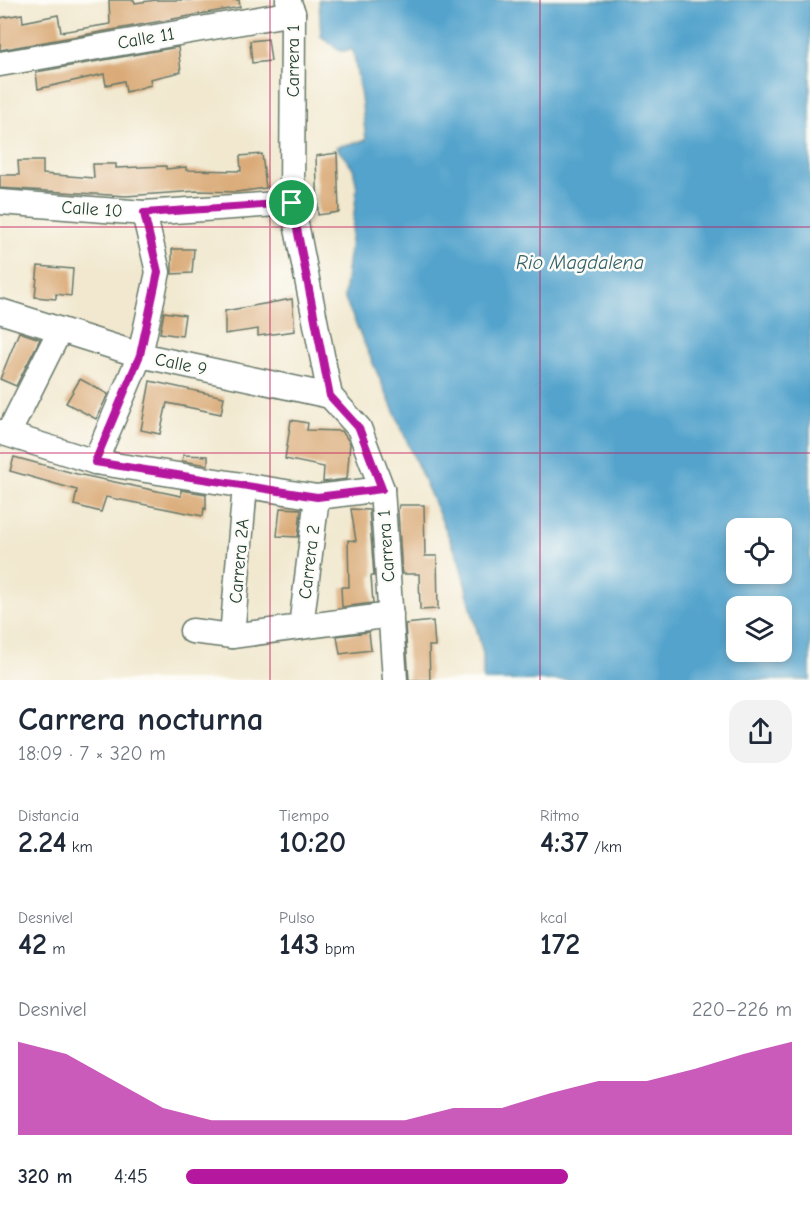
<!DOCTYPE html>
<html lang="es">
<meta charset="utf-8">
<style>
body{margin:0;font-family:"Comic Neue",sans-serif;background:#f2f2f3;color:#1f2937;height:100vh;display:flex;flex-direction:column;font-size:22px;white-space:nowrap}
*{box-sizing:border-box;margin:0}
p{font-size:20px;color:#747a83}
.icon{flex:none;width:33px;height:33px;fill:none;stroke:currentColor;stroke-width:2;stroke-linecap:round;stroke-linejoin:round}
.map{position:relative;height:680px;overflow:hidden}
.drawer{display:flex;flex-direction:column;background:#fff;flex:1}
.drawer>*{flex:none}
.buttons{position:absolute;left:726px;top:518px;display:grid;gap:12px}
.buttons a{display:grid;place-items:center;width:66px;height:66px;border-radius:12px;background:#fff;box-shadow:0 3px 9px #0003;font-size:30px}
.pin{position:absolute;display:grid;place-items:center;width:51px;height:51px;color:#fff;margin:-26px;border:3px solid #fff;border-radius:50%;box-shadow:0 2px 6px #0007}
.round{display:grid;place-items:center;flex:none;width:63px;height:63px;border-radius:18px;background:#f2f2f3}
.head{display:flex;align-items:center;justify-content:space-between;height:102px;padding:0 18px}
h1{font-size:33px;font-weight:700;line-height:45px}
.metrics{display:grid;grid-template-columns:repeat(3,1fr);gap:9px;height:102px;padding:6px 18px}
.metrics div{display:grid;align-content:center}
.metrics b{font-size:30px;font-weight:700}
.metrics small{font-size:16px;font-weight:400}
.metrics p{font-size:16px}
.chart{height:168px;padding:12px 18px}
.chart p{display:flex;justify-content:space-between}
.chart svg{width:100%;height:108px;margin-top:6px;fill:#b5179e;opacity:.7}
ul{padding:0 18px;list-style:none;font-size:20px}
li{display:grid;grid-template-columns:96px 72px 1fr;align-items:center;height:45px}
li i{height:15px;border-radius:8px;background:#b5179e}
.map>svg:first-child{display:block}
.water{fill:#52a3cc;stroke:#387080;stroke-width:1.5;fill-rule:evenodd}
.building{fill:#daab78}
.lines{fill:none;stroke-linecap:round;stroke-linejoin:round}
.minor-casing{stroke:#68796a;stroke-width:27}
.minor{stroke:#fff;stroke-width:24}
.route-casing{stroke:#fff;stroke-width:12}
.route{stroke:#b5179e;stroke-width:8}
.grid{fill:none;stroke:#c2185b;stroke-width:1.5;stroke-opacity:0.55}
.labels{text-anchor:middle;stroke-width:5;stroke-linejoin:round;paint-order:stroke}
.street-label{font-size:18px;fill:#1f3d34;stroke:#fdfcf7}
.water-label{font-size:20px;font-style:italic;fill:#316169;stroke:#fdfcf7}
</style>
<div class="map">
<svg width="810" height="680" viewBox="0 0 810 680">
<rect width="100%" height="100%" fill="#fdfcf7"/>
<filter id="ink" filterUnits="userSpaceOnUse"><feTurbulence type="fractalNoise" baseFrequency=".0167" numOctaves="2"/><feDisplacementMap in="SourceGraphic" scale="12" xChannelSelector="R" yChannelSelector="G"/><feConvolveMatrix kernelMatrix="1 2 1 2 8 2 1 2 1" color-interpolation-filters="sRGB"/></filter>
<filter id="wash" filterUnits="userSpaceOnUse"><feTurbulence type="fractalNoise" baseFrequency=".008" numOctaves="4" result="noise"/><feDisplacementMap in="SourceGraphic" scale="24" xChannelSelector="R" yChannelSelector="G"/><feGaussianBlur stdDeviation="1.35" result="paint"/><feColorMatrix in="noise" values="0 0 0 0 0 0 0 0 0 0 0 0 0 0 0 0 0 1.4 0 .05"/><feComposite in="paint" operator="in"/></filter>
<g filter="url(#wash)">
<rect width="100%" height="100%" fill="#f1e8cf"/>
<path class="water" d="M319,0H810V680H483V654L459,560L344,297L357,188L353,168L336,147L366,140L361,97L353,50L340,51L321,36ZM736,528H782V573H736ZM736,606H782V651H736Z"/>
<g id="blocks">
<g class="building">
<polygon points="109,0 134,0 135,3 156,0 239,0 240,7 0,50 0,18 22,14 23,22 58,15 61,32 110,24"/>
<polygon points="268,39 271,61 252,63 250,41"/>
<polygon points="178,47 181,72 150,79 151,85 126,92 124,81 106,85 104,74 38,89 36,72"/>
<polygon points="337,153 339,212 318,215 316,156"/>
<polygon points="262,154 266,188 236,192 197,191 126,196 0,188 0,175 19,175 18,161 43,161 43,174 94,178 93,164 116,164 116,168 166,166 166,169 186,167 186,170 241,171 240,156"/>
<polygon points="172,249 194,249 192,273 172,274"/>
<polygon points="38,266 73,269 71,296 56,294 56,299 35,297"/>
<polygon points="292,299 295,331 258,336 258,329 225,334 225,311"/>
<polygon points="164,312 185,315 182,336 160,333"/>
<polygon points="19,332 40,339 16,386 0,379"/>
<polygon points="80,379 108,394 96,419 66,403"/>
<polygon points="150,381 224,397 221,414 167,403 160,434 141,430"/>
<polygon points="291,420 308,423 307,430 342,431 350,443 347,479 323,482 324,467 285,459"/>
<polygon points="183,455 208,456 208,465 182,461"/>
<polygon points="14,457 77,474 181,496 181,490 206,494 206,509 204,508 203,516 106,497 101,512 74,505 77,490 10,471"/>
<polygon points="399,505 424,505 425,556 437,556 438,609 420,610 419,574 402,574 398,511"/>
<polygon points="280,508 301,509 298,537 277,536"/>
<polygon points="351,509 369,510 374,576 371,576 373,603 342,607 341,587 349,587 348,540 356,541"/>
<polygon points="433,621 435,646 429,646 430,680 409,680 405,624"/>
<polygon points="369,632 371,650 340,654 337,636"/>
</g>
</g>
</g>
<g filter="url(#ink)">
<use href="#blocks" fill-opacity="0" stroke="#68796a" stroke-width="1.5"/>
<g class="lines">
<g class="minor-casing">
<g id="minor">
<polyline points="288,0 293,13 292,203 330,396 359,428 382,489 395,680"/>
<polyline points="0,64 293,13"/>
<polyline points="0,202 144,213 292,203"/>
<polyline points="0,311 140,355 330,396"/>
<polyline points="0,432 95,462 317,497 382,489"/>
<polyline points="8,434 60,330"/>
<polyline points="95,462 140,355 158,272 144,213"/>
<polyline points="301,627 317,497"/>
<polyline points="192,631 232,636 391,615"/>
<polyline points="232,636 245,486"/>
</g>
</g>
<use href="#minor" class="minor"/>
</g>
</g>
<g class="lines" filter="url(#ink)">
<g class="route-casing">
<polygon id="route" points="292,203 330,396 359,428 382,489 317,497 95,462 140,355 158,272 144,213"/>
</g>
<use href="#route" class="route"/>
</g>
<path class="grid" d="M270,0V680M540,0V680M0,227H810M0,453H810"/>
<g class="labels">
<g class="street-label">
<text transform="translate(146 38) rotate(-10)" y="6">Calle 11</text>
<text transform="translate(293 61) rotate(-90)" y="6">Carrera 1</text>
<text transform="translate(92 209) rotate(4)" y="6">Calle 10</text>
<text transform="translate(181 364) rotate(12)" y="6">Calle 9</text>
<text transform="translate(386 546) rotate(-94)" y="6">Carrera 1</text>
<text transform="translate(239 561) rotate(-85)" y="6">Carrera 2A</text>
<text transform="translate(309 562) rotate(-83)" y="6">Carrera 2</text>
</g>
<g class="water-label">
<text x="580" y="269">Rio Magdalena</text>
</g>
</g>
</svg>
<div class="buttons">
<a><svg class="icon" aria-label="locate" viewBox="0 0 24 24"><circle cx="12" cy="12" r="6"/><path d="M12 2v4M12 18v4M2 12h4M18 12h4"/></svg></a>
<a><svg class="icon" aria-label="layers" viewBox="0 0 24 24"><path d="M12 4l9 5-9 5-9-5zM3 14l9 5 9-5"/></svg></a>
</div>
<div class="pin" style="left:292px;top:203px;background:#1e9e55"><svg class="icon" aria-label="arrive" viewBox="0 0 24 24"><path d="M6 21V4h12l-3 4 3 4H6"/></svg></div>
</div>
<section class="drawer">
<div class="head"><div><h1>Carrera nocturna</h1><p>18:09 · 7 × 320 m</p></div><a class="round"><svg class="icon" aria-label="share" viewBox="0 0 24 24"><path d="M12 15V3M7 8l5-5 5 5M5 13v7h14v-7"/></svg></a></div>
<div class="metrics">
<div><p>Distancia</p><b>2.24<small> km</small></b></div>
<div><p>Tiempo</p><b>10:20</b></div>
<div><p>Ritmo</p><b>4:37<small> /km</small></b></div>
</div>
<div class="metrics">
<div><p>Desnivel</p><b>42<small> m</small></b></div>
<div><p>Pulso</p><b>143<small> bpm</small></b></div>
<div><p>kcal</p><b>172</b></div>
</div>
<div class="chart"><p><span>Desnivel</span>220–226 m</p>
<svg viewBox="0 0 160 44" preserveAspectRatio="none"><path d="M0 44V6L10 11L20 22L30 33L40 38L50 38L60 38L70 38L80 38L90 33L100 33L110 27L120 22L130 22L140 17L150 11L160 6V44z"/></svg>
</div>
<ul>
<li><b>320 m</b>4:45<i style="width:63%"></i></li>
</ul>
</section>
